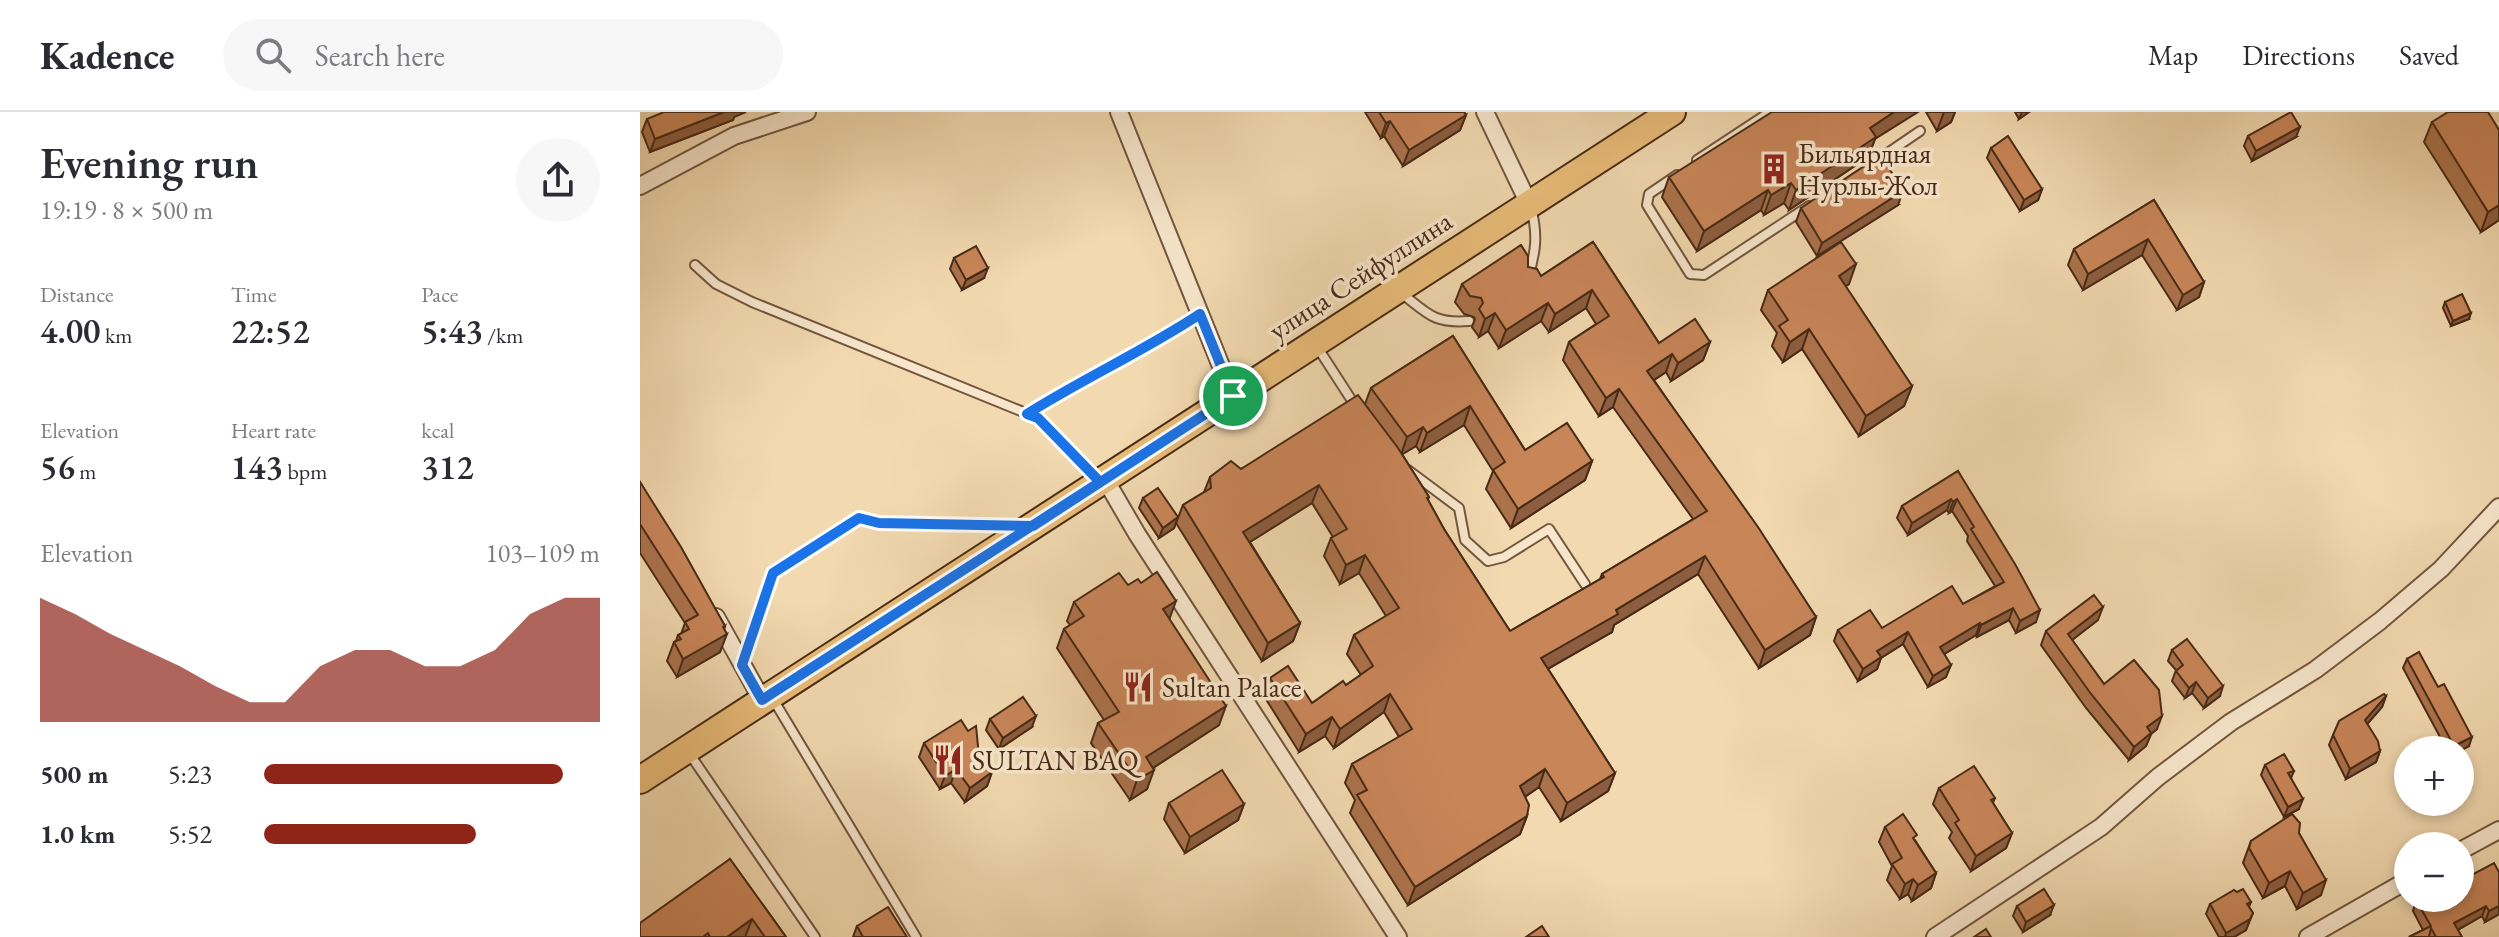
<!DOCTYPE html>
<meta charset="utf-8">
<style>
body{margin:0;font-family:"EB Garamond",serif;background:#f7f7f7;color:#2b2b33;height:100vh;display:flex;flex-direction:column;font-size:30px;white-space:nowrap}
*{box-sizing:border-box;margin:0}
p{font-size:26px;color:#7c7c81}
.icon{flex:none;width:44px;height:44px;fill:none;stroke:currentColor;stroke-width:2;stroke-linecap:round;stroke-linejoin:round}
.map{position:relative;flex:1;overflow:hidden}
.details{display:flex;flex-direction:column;background:#fff;width:640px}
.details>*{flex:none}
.tools{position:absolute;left:1754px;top:624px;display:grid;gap:16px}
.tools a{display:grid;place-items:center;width:80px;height:80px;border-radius:50%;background:#fff;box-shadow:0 4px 12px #0003;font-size:40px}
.pin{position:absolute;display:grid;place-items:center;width:68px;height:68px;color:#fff;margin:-34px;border:4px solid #fff;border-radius:50%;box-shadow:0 2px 8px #0007}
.round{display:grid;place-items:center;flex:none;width:84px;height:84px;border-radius:42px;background:#f7f7f7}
.overview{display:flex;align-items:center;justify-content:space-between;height:136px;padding:0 40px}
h1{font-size:44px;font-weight:600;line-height:60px}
.figures{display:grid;grid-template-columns:repeat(3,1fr);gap:12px;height:136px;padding:8px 40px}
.figures div{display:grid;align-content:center}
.figures b{font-size:34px;font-weight:600}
.figures small{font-size:22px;font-weight:400}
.figures p{font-size:22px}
.chart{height:224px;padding:16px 40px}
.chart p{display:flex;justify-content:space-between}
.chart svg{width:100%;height:144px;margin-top:8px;fill:#8f2418;opacity:.7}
ul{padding:0 40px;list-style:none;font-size:26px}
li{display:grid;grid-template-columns:128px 96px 1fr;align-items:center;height:60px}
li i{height:20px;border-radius:10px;background:#8f2418}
header{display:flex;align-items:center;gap:48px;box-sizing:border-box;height:112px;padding:0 40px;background:#fff;border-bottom:2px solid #e1e1e2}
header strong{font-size:38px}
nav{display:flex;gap:44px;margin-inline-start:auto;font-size:28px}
.search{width:560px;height:72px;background:#f7f7f7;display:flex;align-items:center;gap:20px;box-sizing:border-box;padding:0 28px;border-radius:44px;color:#7c7c81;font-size:30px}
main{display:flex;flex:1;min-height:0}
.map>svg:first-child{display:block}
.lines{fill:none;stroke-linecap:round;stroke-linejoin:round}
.service-casing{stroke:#72563c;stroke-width:12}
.minor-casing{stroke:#72563c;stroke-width:20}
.primary-casing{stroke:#472a15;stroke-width:30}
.service{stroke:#f7e6cc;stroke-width:8}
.minor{stroke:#f7e6cc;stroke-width:16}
.primary{stroke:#e9bc78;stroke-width:26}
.wall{fill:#ac724c;stroke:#472a15;stroke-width:2}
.shaded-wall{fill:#8c5d3e;stroke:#472a15;stroke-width:2}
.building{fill:#c88558;stroke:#472a15;stroke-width:2}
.route-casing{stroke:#fff;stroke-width:16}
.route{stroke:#1a73e8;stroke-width:10}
.labels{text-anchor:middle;stroke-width:7;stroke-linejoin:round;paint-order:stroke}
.poi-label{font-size:28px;fill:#472a15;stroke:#f7e6cc;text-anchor:start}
.street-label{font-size:28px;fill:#472a15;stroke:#f7e6cc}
</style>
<header>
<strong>Kadence</strong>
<div class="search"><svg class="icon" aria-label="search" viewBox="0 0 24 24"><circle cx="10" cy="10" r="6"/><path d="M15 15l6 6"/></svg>Search here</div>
<nav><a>Map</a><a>Directions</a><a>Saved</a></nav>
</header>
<main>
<section class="details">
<div class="overview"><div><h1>Evening run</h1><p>19:19 · 8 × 500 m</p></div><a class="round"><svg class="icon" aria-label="share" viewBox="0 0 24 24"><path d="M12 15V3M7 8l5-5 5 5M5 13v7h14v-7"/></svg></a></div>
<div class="figures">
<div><p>Distance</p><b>4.00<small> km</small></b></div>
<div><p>Time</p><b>22:52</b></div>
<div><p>Pace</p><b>5:43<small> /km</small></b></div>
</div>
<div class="figures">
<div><p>Elevation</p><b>56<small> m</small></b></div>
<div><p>Heart rate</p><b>143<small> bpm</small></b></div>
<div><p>kcal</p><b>312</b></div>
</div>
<div class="chart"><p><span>Elevation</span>103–109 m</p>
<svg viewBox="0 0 160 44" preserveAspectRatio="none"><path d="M0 44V6L10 11L20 17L30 22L40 27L50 33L60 38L70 38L80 27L90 22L100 22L110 27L120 27L130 22L140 11L150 6L160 6V44z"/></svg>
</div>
<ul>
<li><b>500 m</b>5:23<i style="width:89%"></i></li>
<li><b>1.0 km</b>5:52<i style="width:63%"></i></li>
</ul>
</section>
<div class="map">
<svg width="1859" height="825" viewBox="0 0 1859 825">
<rect width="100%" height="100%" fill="#f2d9b0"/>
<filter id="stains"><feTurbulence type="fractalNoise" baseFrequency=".0025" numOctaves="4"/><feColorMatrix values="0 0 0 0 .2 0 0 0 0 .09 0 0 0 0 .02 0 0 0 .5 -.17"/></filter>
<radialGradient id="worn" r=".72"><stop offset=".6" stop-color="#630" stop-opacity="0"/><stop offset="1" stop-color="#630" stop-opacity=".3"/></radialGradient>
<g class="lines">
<g class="service-casing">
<g id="service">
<polyline points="1057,48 1130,0"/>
<polyline points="1233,51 1280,19"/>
<polyline points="1037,63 1009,82 1007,93 1050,162 1064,163 1169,94"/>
<polyline points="55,153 76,172 112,190 398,306 457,366"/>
<path d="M888,165C896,140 898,122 891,96"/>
<path d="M760,180C787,201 793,212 829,209"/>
<polyline points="676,233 716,295"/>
<path d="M387,302C444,266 503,240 559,203"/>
<polyline points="768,358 819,396 825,428 848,449 864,445 909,417 945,472"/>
<polyline points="103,551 133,461 219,406 239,411 380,414"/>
<polyline points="133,587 276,825"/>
<polyline points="49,641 175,825"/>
</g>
</g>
<g class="minor-casing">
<g id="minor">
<polyline points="479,0 593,284"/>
<polyline points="845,0 889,92"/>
<polyline points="0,74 94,24 167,0"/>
<polyline points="465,367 497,422 758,825"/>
<polyline points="76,505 122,588"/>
<polyline points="1820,739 1859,718"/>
<polyline points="1295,825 1461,715 1518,665 1591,610 1675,558 1740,509 1801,457 1859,395"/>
<polyline points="1668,825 1768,768"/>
</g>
</g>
<g class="primary-casing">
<polyline id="primary" points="0,668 1032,0"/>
</g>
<use href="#service" class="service"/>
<use href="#minor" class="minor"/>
<use href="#primary" class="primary"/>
</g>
<g class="wall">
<polygon points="725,0 824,0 826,3 820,18 763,54 744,24 741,26"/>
<polygon points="1286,0 1315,0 1311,10 1297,19"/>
<polygon points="1375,0 1389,0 1379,7"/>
<polygon points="94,5 93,8 10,40 2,20 7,7"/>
<polygon points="1792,10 1859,18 1859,108 1841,120 1784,30"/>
<polygon points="1608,24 1656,25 1612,49 1604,34"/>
<polygon points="1235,27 1228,45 1149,98 1144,91 1124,103 1121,98 1057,139 1022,85 1029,65"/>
<polygon points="1351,36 1402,77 1398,88 1380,99 1347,46"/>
<polygon points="1514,88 1564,170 1559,185 1537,198 1502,143 1443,178 1428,153 1434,137"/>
<polygon points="1258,93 1177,144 1156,110 1161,96"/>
<polygon points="953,130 1019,231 1070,230 1063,248 1031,269 1026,260 1014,268 1176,505 1170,523 1119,556 1058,462 974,513 972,520 908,557 975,661 968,679 921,709 899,675 885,685 887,704 880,722 768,793 710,701 715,688 705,671 712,652 759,625 744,600 694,636 685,624 659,640 624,584 630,566 672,591 706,573 721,563 707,542 714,523 746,504 719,461 700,472 684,444 691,426 693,425 672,391 610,430 660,511 653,529 622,549 536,411 543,393 564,380 570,365 601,357 725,292 731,276 813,224 885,338 952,349 945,368 871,416 846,377 853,359 824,313 780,340 776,334 762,342 789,385 788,388 804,417 870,519 960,467 962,462 1053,407 973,295 959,304 923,248 929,230 956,212 946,196 909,220 901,209 859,236 848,219 839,225 832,215 835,207 834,205 824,202 815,190 822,172 888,155 901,164"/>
<polygon points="314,146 344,166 322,178 310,157"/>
<polygon points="1209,172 1205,174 1272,274 1264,294 1219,324 1162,237 1143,250 1132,234 1137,221 1121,198 1128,178"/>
<polygon points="1805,190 1829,207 1811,214 1803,196"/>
<polygon points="1318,359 1396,510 1376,521 1369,508 1337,525 1336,523 1304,542 1306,565 1288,575 1263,532 1241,546 1237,557 1218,569 1194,529 1198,518 1242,516 1323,492 1355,474 1327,429 1328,424 1312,399 1309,401 1307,398 1268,423 1257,406 1262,394"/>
<polygon points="0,370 85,514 80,540 37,565 27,549 34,530 36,529 38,523 41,522 45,511 0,441"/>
<polygon points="503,386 538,405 534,416 519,426 499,396"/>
<polygon points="488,473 529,507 579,613 513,656 507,677 490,688 451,631 458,611 464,608 417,536 424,517 430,513 427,509 434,490"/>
<polygon points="1458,508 1432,528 1464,572 1517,617 1511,622 1506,634 1489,648 1446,596 1401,533 1406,519"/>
<polygon points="1532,538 1580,584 1564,596 1552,581 1545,586 1532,569 1536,558 1528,549"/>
<polygon points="1767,547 1829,634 1820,638 1807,638 1763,556"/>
<polygon points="1746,584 1742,595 1727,612 1740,639 1736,650 1706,667 1689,633 1693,623"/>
<polygon points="350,607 392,615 359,637 346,618"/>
<polygon points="328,619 339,644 352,660 347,674 325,690 311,671 300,677 279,645 284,631"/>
<polygon points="1625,653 1654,659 1651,666 1659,697 1644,705 1621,663"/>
<polygon points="1299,676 1355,686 1353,691 1372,721 1366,736 1331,759 1309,726 1312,720 1293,692"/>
<polygon points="529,691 604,692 598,708 545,741 524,707"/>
<polygon points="1245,715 1275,728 1296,761 1291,776 1272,789 1268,782 1260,787 1247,768 1252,754 1239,730"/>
<polygon points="1659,721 1681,783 1657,797 1645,774 1623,786 1603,751 1611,729"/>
<polygon points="90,747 146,825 0,825"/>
<polygon points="1859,760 1859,802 1845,810 1842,804 1818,818 1822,825 1769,825 1783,818 1773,799 1776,788"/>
<polygon points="1611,790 1609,795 1613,801 1606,818 1594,825 1579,825 1566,802 1570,792"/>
<polygon points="1377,794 1410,803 1383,820 1373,804"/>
<polygon points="217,814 267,825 213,825"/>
</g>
<g class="shaded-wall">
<polygon points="84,0 106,0 94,5 93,8 10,40 15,27"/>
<polygon points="1254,0 1278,0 1235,27 1228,45 1149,98 1156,78 1230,16"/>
<polygon points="1304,0 1315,0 1311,10 1297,19"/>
<polygon points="1382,0 1389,0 1379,7"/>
<polygon points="826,3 820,18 763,54 769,38"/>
<polygon points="750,9 744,24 741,26 746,11"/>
<polygon points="1660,15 1656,25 1612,49 1616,39"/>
<polygon points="1151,71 1144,91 1124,103 1131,83"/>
<polygon points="1402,77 1398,88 1380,99 1384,88"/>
<polygon points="1128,78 1121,98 1057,139 1064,119"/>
<polygon points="1263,79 1258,93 1177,144 1182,131"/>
<polygon points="1859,93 1859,108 1841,120 1848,100"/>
<polygon points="1508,127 1502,143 1443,178 1448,162"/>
<polygon points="1216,152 1209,172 1191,184 1199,164"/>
<polygon points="348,156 344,166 322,178 326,168"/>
<polygon points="1564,170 1559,185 1537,198 1543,183"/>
<polygon points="952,178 946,196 909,220 915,202"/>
<polygon points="908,191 901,209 859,236 866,218"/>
<polygon points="855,201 848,219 839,225 845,207"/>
<polygon points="1831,201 1829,207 1811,214 1813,209"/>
<polygon points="1169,217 1162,237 1143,250 1150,230"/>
<polygon points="1070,230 1063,248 1031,269 1038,251"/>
<polygon points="1032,242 1026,260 1000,277 1007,259"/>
<polygon points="1272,274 1264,294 1219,324 1226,304"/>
<polygon points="979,277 973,295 959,304 966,286"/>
<polygon points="830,294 824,313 780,340 787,321"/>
<polygon points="783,315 776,334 761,343 767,325"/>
<polygon points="952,349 945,368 871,416 878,397"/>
<polygon points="679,373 672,391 597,438 603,420"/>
<polygon points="1311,387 1307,398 1268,423 1272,411"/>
<polygon points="1317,387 1312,399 1309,401 1313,390"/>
<polygon points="538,405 534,416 519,426 523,416"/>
<polygon points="725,443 719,461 700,472 706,453"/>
<polygon points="1065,444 1058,462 974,513 972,520 895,564 901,546 976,498"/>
<polygon points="536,489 529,508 523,497"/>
<polygon points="1463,495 1458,508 1423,535 1428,522"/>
<polygon points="1373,496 1369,508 1337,525 1341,513"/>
<polygon points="1400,498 1396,510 1376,521 1380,509"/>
<polygon points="1176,505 1170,523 1119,556 1125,538"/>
<polygon points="660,511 653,529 622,549 628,531"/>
<polygon points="1340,511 1336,523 1296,547 1300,535"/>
<polygon points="85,514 81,525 87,522 80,540 37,565 43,547"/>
<polygon points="1268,520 1263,532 1241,546 1237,557 1218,569 1223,557 1237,539"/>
<polygon points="1311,553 1306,565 1288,575 1293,564"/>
<polygon points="1556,570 1552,581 1545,586 1549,576"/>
<polygon points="1583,574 1580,584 1564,596 1568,586"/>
<polygon points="750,582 744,600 694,636 700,617"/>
<polygon points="1746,584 1742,595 1721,619 1725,608"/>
<polygon points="586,594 579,613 499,665 506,645"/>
<polygon points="396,604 392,615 359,637 363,626"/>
<polygon points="1522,604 1517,617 1511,622 1506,634 1489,648 1494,635 1507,615"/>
<polygon points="692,605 685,624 659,640 666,622"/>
<polygon points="1832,625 1829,634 1820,639 1812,638 1814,634"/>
<polygon points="1740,639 1736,650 1706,667 1710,657"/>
<polygon points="316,657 311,671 300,677 305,664"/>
<polygon points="905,657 899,675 874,692 880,674"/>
<polygon points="514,658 507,677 490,688 497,668"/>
<polygon points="352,660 347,674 325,690 330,676"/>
<polygon points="975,661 968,679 921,709 927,691"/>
<polygon points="1663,687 1659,697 1644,705 1648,695"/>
<polygon points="604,692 598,708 545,741 550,725"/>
<polygon points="887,704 880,722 768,793 775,775"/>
<polygon points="1372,721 1366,736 1331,759 1336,744"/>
<polygon points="1650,759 1645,774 1623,786 1629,771"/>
<polygon points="1296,761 1291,776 1272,789 1278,773"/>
<polygon points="1273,767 1268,782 1260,787 1265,772"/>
<polygon points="1686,768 1681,783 1657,797 1663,781"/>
<polygon points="1414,793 1410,803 1383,820 1386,810"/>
<polygon points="1846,794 1842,804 1810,822 1814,811"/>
<polygon points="1859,794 1859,802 1845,810 1849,799"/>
<polygon points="112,807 105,825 87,825"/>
<polygon points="1610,807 1606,818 1594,825 1585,825 1586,821"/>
</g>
<g class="building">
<polygon points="24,0 84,0 15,27 7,7"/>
<polygon points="739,0 824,0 826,3 769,38 750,9 746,11"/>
<polygon points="1132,0 1254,0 1230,16 1236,25 1156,78 1151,71 1131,83 1128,78 1064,119 1029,65"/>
<polygon points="1651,0 1660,15 1616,39 1608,24"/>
<polygon points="1808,0 1848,0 1859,18 1859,93 1848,100 1792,10"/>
<polygon points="1368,24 1402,77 1384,88 1351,36"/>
<polygon points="1241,43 1263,79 1182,131 1161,96"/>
<polygon points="1514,88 1564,170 1543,183 1508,127 1448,162 1434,137"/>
<polygon points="953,130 1019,231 1055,207 1070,230 1038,251 1032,242 1007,259 1118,415 1176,505 1125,538 1065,444 976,498 978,502 901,546 975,661 927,691 905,657 880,674 889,693 887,704 775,775 717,683 727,678 712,652 772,617 750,582 700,617 692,605 666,622 630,566 648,554 672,591 703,569 706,573 733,554 714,523 759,496 725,443 706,453 691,426 707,417 679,373 603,420 660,511 628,531 543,393 571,376 570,365 591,349 601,357 718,283 758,336 789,385 787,386 804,417 870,519 964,465 962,462 1067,399 979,277 966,286 929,230 969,204 952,178 915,202 908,191 866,218 855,201 845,207 839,197 843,191 841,186 830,184 822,172 881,133 888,144 888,155 897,157 901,164"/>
<polygon points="1201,130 1216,152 1199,164 1272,274 1226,304 1169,217 1150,230 1139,214 1148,208 1128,178"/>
<polygon points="336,134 348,156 326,168 314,146"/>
<polygon points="1822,182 1831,201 1813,209 1805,190"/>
<polygon points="813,224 885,338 927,311 952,349 878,397 853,358 865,350 830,294 787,321 783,315 767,325 731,276"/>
<polygon points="1318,359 1375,452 1400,498 1380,509 1373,496 1341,513 1340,511 1300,535 1311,553 1293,564 1268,520 1237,539 1241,545 1223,557 1198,518 1230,498 1242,516 1312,474 1323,492 1364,470 1331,417 1334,415 1317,387 1313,390 1311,387 1272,411 1262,394"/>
<polygon points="0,370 41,435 85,514 83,515 87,522 43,547 34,530 41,527 38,523 49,517 45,510 58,503 0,412"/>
<polygon points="518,376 538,405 523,416 503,386"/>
<polygon points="517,460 536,489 523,497 586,594 506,645 514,658 497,668 458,611 479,600 424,517 444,504 434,490 479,461 488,473 498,467 501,471"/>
<polygon points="1454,483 1463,495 1428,522 1464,572 1494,548 1519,578 1522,604 1507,615 1511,621 1494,635 1451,582 1406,519"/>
<polygon points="1547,527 1583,574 1568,586 1556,570 1549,576 1536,559 1543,553 1532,538"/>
<polygon points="1779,540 1798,575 1804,572 1832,625 1814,634 1767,547"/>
<polygon points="1744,582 1746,584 1725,608 1738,629 1740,639 1710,657 1693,623 1699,609"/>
<polygon points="383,585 396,604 363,626 350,607"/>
<polygon points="321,608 328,619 336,614 339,644 352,660 330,676 316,657 305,664 284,631"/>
<polygon points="1644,642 1654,659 1648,661 1663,687 1648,695 1625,653"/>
<polygon points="1334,654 1355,686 1351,688 1372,721 1336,744 1315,711 1319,708 1299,676"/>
<polygon points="582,658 604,692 550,725 529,691"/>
<polygon points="1263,702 1277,723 1273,726 1296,761 1278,773 1273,767 1265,772 1252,752 1262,746 1245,715"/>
<polygon points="1652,702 1660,711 1659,721 1686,768 1663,781 1650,759 1629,771 1609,736 1611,729"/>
<polygon points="90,747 146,825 125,825 112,807 87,825 70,825 68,821 63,825 0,825 0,811"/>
<polygon points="1854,751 1859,760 1859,794 1849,799 1846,794 1814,811 1822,825 1796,825 1791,816 1789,825 1769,825 1791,814 1776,788 1780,786 1820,786 1820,769"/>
<polygon points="1404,777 1414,793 1386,810 1377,794"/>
<polygon points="1603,777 1611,790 1607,792 1613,801 1610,807 1586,821 1570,792 1594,778 1597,780"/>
<polygon points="248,795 267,825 223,825 217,814"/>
<polygon points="902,814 909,825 886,825"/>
<polygon points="1346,817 1351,825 1334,825"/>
</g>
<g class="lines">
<g class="route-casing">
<path id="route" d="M593,284L393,414L239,411L219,406L133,461L102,553L122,588L131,582L460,370L398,306L387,302C444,266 504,239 560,202L593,284"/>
</g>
<use href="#route" class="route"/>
</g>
<defs>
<g id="building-bare" transform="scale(2.4)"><path d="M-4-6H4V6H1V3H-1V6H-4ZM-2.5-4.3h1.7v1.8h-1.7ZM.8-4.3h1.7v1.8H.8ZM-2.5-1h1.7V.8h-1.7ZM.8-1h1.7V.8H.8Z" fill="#8f2418" stroke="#f7e6cc" stroke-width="2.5" paint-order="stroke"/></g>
<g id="restaurant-bare" transform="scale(2.4)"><path d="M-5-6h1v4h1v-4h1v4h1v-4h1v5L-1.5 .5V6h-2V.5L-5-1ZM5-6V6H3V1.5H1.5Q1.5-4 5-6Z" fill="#8f2418" stroke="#f7e6cc" stroke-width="2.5" paint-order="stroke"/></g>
</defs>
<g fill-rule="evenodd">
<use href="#building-bare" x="1134" y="57"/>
<use href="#restaurant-bare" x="498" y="575"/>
<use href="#restaurant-bare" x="308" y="648"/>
</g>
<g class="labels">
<g class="poi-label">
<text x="1158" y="51">Бильярдная<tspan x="1158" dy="32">Нурлы-Жол</tspan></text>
<text x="522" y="585">Sultan Palace</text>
<text x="332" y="658">SULTAN BAQ</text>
</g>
<g class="street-label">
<text transform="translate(720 163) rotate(-33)" y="10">улица Сейфуллина</text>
</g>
</g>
<rect width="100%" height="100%" filter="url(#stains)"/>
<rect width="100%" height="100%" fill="url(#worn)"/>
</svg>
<div class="tools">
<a>+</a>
<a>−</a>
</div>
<div class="pin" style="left:593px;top:284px;background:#1e9e55"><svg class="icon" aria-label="arrive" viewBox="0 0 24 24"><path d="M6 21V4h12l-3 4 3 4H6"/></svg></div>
</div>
</main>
